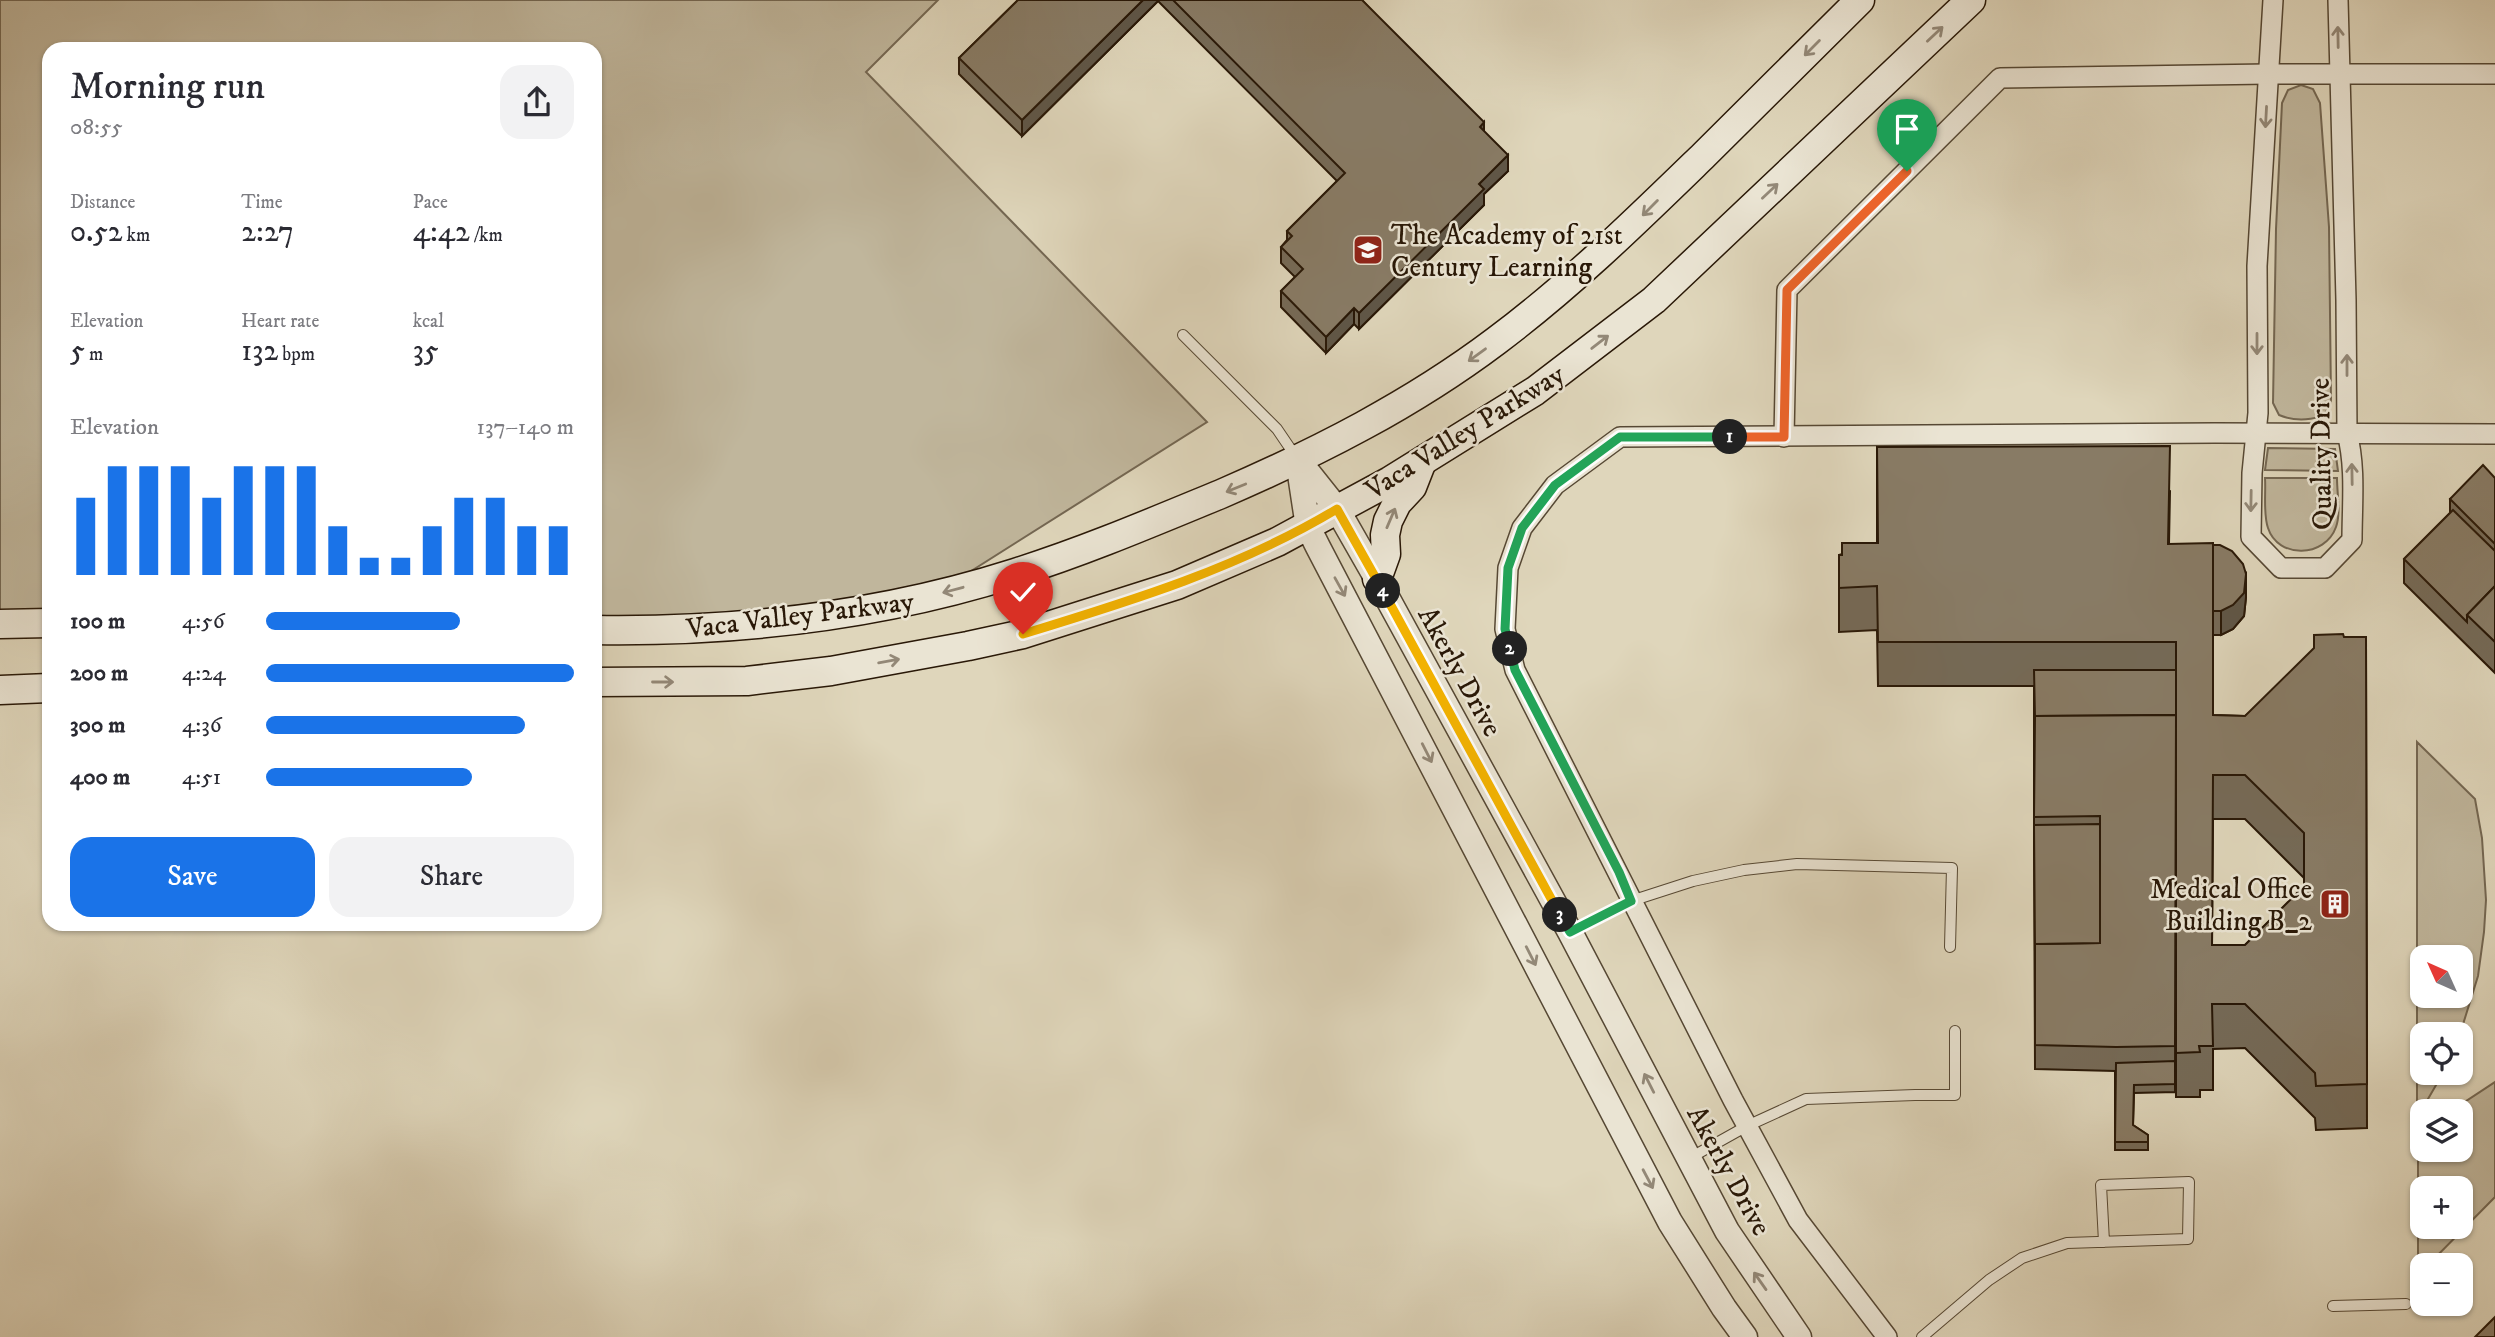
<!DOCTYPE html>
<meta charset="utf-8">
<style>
body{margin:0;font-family:"IM FELL DW Pica",serif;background:#f2f2f3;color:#2b2b33;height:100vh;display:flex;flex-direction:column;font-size:26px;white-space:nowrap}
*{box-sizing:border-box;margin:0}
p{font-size:23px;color:#7c7c81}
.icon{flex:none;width:38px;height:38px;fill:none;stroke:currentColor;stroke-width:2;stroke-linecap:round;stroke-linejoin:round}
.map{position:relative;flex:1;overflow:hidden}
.side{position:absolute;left:42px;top:42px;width:560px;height:889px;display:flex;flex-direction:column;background:#fff;border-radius:21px;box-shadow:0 2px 5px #0004}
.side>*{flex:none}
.needle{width:46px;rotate:315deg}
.controls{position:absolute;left:2410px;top:945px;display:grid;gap:14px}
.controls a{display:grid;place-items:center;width:63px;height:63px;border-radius:14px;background:#fff;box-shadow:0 2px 5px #0004;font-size:35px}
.pin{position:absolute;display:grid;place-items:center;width:60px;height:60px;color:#fff;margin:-72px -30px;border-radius:50% 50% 50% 0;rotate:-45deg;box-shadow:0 0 7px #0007}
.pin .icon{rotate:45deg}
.km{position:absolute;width:35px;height:35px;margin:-18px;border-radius:50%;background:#222;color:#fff;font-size:19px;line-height:35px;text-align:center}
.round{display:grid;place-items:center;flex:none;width:74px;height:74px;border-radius:21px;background:#f2f2f3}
.summary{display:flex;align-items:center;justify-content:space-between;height:119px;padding:0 28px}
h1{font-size:38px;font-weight:600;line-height:52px}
.stats{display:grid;grid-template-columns:repeat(3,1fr);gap:10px;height:119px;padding:7px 28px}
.stats div{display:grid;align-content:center}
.stats b{font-size:30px;font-weight:600}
.stats small{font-size:19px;font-weight:400}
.stats p{font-size:19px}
.chart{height:196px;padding:14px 28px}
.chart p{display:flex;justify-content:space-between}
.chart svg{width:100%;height:126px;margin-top:7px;stroke:#1a73e8;stroke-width:6}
.action{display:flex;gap:14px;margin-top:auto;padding:14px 28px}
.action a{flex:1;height:80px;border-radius:21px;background:#1a73e8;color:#fff;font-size:28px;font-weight:600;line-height:80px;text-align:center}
.action a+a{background:#f2f2f3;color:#2b2b33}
ul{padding:0 28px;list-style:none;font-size:23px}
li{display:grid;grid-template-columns:112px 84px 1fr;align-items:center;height:52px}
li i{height:18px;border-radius:9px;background:#1a73e8}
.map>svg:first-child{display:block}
.green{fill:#c0b69c;stroke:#746752;stroke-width:2;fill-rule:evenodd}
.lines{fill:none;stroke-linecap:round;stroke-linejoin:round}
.service-casing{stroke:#564834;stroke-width:12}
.minor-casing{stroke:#564834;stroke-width:22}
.tertiary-casing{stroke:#564834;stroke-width:27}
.secondary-casing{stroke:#291807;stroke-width:31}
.service{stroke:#eae4d3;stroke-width:10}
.minor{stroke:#eae4d3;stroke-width:19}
.tertiary{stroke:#eae4d3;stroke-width:24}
.secondary{stroke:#eae4d3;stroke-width:28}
.wall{fill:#756a57;stroke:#291807;stroke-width:2;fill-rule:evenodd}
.shaded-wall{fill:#5f5647;stroke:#291807;stroke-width:2}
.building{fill:#887b65;stroke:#291807;stroke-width:2;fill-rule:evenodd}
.oneway{stroke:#938877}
.split-1-casing{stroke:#fff;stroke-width:14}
.split-2-casing{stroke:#fff;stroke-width:14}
.split-3-casing{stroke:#fff;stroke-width:14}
.split-4-casing{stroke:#fff;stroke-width:14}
.split-5-casing{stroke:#fff;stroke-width:14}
.split-1{stroke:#f0652b;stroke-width:9}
.split-2{stroke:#22a559;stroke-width:9}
.split-3{stroke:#22a559;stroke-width:9}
.split-4{stroke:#f5b400;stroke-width:9}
.split-5{stroke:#f5b400;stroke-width:9}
.labels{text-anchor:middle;stroke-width:5;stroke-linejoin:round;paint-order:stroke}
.poi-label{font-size:28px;fill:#291807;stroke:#eae4d3;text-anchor:start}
.street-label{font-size:28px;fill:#291807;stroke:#eae4d3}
</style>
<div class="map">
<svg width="2495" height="1337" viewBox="0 0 2495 1337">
<rect width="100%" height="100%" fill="#dfd6bb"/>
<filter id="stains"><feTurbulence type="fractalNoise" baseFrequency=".00286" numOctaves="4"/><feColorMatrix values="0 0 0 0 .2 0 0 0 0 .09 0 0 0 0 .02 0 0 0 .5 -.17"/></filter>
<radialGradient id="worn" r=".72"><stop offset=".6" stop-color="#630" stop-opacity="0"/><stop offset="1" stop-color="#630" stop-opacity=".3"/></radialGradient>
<g class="green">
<polygon points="0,0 938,0 866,72 1207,422 930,597 595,630 595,49 49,49 49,623 0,624"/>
<path d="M2301,85L2313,89L2320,103L2329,227L2331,400C2329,423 2296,422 2279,415L2273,403L2276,229L2282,103L2288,90Z"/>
<polygon points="2268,448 2335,449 2338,471 2265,470"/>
<path d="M2265,478H2337C2337,494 2341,513 2336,527C2325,558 2278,559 2268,528C2263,514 2266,493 2265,478Z"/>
<path d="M2417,742L2475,799L2482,838L2486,900L2484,932L2478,976L2460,1034H2422V1073H2443L2417,1118ZM2460,957V996H2422V957Z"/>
<path d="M2495,1082V1197L2428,1265H2422V1271L2418,1275V1136L2422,1133V1150H2460V1111H2451ZM2460,1188V1227H2422V1188Z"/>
</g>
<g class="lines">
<g class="service-casing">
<g id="service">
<polyline points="1183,335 1277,429 1296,457"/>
<polyline points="1571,932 1631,901 1693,881 1744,870 1797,864 1952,868 1950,947"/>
<polyline points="1688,1159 1747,1126 1806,1099 1915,1095 1955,1095 1955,1031"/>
<polyline points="2333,1306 2406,1304"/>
<polyline points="1922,1337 1989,1280 2022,1258 2067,1243 2188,1239 2189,1182 2101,1185 2104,1242"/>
</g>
</g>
<g class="minor-casing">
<g id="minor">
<path d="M2273,0L2257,266L2258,413L2252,473L2251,537L2281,568H2325L2352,540C2352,505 2356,467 2347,433L2346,300L2338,0"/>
<polyline points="1784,437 1787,290 2000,78 2268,74 2495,74"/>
<polyline points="1887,1337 1798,1220 1733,1100 1515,670 1505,629 1508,568 1522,528 1555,485 1620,437 2215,433 2495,434"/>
</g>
</g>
<g class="tertiary-casing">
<g id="tertiary">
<polyline points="1298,460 1337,509 1377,579 1570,932 1727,1231 1799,1337"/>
<polyline points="1298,461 1308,527 1318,547 1670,1222 1724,1308 1745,1337"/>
</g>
</g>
<g class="secondary-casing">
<g id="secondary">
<polyline points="1377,579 1386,554 1385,535 1388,521 1397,503 1412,487 1421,464"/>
<polyline points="0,624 49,623"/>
<path d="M595,630C736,632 880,616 1015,573C1085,551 1153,522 1221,494C1318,452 1411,405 1496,341C1571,285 1637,220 1704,155C1756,103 1808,52 1860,0"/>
<polyline points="595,682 747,681 831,671 968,646 1023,634 1177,585 1277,542 1390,481 1535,391 1654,300 1971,0"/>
<polyline points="0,690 49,688"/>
</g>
</g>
<use href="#service" class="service"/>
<use href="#minor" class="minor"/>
<use href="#tertiary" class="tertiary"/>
<use href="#secondary" class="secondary"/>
</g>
<g class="wall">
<polygon points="1018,0 1362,0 1484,132 1508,171 1484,194 1484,205 1359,329 1354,324 1326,353 1281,307 1281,291 1295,277 1281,263 1281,247 1287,240 1287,231 1337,181 1158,1 1022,136 959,74 959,58"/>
<path d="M1877,447L2170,491L2169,544L2213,545L2246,597L2244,616L2233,629L2221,635H2213V715L2245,716L2344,637H2366L2367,1128L2316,1130L2315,1118L2245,1048L2213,1049V1090H2200V1097H2176V731L2175,1092L2134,1093L2133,1125L2148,1135V1150H2115V1071L2035,1069L2034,841V686H1878L1877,630L1839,632V555L1877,543ZM2213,819H2245L2304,878V887L2245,945H2212Z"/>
<polygon points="2495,478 2495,673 2404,583 2404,559 2450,513 2450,499"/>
</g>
<g class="shaded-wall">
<polygon points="1143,0 1158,0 1158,1 1022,136 1022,120"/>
<polygon points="1484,122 1484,138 1480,127"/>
<polygon points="1508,155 1508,171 1484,194 1484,205 1359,329 1359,313 1479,184"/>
<polygon points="1354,308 1354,324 1326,353 1326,337"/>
<polygon points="2246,574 2246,597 2244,616 2233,629 2221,635 2221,611"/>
</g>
<g class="building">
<polygon points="1018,0 1143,0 1022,120 959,58"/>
<polygon points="1173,0 1362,0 1484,122 1480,127 1508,155 1479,184 1484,189 1359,313 1354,308 1326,337 1281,291 1303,269 1281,247 1292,236 1287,231 1345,173"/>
<path d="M2170,446L2168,544L2213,543V715L2245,716L2314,648V635L2343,634L2344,637H2366L2367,1084L2316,1086L2315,1073L2245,1004H2212L2213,1046H2199L2200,1052L2176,1053V642H1878L1877,586L1839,588V555H1842V543H1878L1877,447ZM2213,775H2245L2304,833V886L2245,945H2212Z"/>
<polygon points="2483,465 2495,478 2495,544 2450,499"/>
<polygon points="2453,510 2495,551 2495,586 2467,615 2467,622 2404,559"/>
<polygon points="2213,545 2220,545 2232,551 2243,564 2246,574 2244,593 2233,605 2221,611 2213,611"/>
<polygon points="2495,586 2495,642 2467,615"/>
<polygon points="2034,670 2176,670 2176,722 2176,715 2035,716 2035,718"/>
<polygon points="2176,715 2175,1046 2116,1047 2035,1045 2035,944 2100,943 2100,816 2034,817 2035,716"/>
<polygon points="2100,824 2100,943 2035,944 2035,951 2034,825"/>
<polygon points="2175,1061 2175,1084 2134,1085 2133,1125 2148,1135 2148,1142 2115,1142 2116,1063"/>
<polygon points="2495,1317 2495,1337 2475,1337"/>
</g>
<defs><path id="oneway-shaft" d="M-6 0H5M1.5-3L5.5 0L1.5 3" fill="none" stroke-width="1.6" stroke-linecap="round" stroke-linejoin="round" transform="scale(1.75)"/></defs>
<g class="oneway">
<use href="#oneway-shaft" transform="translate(1935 34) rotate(-43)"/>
<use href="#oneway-shaft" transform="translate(2338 37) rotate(-91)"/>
<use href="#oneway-shaft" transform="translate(1812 48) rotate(135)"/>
<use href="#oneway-shaft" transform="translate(2266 117) rotate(93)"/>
<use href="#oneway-shaft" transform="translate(1770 191) rotate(-43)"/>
<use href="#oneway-shaft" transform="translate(1650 208) rotate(135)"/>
<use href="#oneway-shaft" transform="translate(1600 342) rotate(-38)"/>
<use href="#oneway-shaft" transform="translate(2257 344) rotate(90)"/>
<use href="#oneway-shaft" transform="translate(1477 355) rotate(144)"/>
<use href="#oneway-shaft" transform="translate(2347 365) rotate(-90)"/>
<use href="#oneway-shaft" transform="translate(2352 474) rotate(-91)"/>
<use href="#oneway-shaft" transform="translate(1236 488) rotate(158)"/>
<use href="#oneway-shaft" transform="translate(2251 501) rotate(91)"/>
<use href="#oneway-shaft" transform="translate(1391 518) rotate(-67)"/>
<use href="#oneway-shaft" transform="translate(1340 587) rotate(61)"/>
<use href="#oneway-shaft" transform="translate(953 590) rotate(165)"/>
<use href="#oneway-shaft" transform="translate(889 661) rotate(-10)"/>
<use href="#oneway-shaft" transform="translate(663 682)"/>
<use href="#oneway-shaft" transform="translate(1427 753) rotate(63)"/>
<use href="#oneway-shaft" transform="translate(1531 956) rotate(63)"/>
<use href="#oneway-shaft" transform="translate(1649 1083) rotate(-117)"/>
<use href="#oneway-shaft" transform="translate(1648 1179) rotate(62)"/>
<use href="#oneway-shaft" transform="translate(1760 1281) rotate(-125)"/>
</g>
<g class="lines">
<g class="split-1-casing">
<polyline id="split-1" points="1730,437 1784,437 1787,290 1907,171"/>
</g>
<g class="split-2-casing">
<polyline id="split-2" points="1510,649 1505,629 1508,568 1522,528 1555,485 1620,437 1730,437"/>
</g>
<g class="split-3-casing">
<polyline id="split-3" points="1510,649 1515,670 1619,872 1631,901 1570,932 1560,915"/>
</g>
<g class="split-4-casing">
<polyline id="split-4" points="1383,591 1560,915"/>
</g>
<g class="split-5-casing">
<path id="split-5" d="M1023,634C1131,601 1239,568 1337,509L1383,591"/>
</g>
<use href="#split-1" class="split-1"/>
<use href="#split-2" class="split-2"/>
<use href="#split-3" class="split-3"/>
<use href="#split-4" class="split-4"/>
<use href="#split-5" class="split-5"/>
</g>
<defs>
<g id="school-square" transform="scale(1.575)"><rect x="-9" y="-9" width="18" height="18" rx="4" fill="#8f2418" stroke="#eae4d3"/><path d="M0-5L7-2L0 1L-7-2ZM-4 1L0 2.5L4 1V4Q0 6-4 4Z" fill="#fff"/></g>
<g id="building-square" transform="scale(1.575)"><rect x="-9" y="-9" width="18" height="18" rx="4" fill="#8f2418" stroke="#eae4d3"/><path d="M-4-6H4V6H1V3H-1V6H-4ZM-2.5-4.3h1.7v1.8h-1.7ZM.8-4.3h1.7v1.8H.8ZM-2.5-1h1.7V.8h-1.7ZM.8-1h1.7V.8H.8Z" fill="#fff"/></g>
</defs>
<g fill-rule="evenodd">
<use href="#school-square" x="1368" y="250"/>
<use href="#building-square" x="2335" y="904"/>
</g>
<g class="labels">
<g class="poi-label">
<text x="1391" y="244">The Academy of 21st<tspan x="1391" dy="32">Century Learning</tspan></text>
<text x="2312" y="898" text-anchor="end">Medical Office<tspan x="2312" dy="32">Building B_2</tspan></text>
</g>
<g class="street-label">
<text transform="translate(1464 431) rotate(-32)" y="10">Vaca Valley Parkway</text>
<text transform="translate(2320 454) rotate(-91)" y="10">Quality Drive</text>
<text transform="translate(800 614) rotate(-7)" y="10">Vaca Valley Parkway</text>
<text transform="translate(1461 671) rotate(61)" y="10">Akerly Drive</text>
<text transform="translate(1730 1170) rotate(61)" y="10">Akerly Drive</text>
</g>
</g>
<rect width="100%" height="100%" filter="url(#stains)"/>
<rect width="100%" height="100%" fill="url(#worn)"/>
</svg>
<div class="controls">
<a><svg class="needle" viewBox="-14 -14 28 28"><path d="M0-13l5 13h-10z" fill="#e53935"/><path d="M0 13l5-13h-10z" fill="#7c7c81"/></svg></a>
<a><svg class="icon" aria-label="locate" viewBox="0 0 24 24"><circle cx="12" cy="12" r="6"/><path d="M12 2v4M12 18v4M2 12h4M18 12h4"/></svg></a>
<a><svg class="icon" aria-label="layers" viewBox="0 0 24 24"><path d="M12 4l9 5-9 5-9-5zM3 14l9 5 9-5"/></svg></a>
<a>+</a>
<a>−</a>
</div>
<div class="pin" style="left:1907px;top:171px;background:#1e9e55"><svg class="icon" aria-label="arrive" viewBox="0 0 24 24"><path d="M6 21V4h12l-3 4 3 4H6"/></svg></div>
<div class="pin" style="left:1023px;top:634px;background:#d93025"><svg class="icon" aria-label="check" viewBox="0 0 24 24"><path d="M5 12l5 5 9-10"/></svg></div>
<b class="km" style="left:1730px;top:437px">1</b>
<b class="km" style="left:1510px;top:649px">2</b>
<b class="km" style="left:1560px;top:915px">3</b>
<b class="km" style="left:1383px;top:591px">4</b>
<section class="side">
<div class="summary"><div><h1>Morning run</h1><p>08:55</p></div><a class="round"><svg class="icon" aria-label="share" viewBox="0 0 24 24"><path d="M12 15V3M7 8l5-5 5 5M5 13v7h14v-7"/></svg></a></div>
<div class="stats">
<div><p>Distance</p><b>0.52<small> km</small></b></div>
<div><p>Time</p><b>2:27</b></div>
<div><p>Pace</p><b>4:42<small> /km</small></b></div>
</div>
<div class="stats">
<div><p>Elevation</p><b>5<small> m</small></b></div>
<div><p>Heart rate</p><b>132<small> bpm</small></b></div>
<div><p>kcal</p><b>35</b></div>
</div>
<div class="chart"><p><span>Elevation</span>137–140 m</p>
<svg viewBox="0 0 160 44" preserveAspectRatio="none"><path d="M5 44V17M15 44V6M25 44V6M35 44V6M45 44V17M55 44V6M65 44V6M75 44V6M85 44V27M95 44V38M105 44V38M115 44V27M125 44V17M135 44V17M145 44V27M155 44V27"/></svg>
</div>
<ul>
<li><b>100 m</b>4:56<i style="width:63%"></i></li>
<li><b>200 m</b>4:24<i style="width:100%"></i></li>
<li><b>300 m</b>4:36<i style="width:84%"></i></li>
<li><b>400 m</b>4:51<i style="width:67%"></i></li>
</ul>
<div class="action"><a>Save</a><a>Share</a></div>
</section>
</div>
